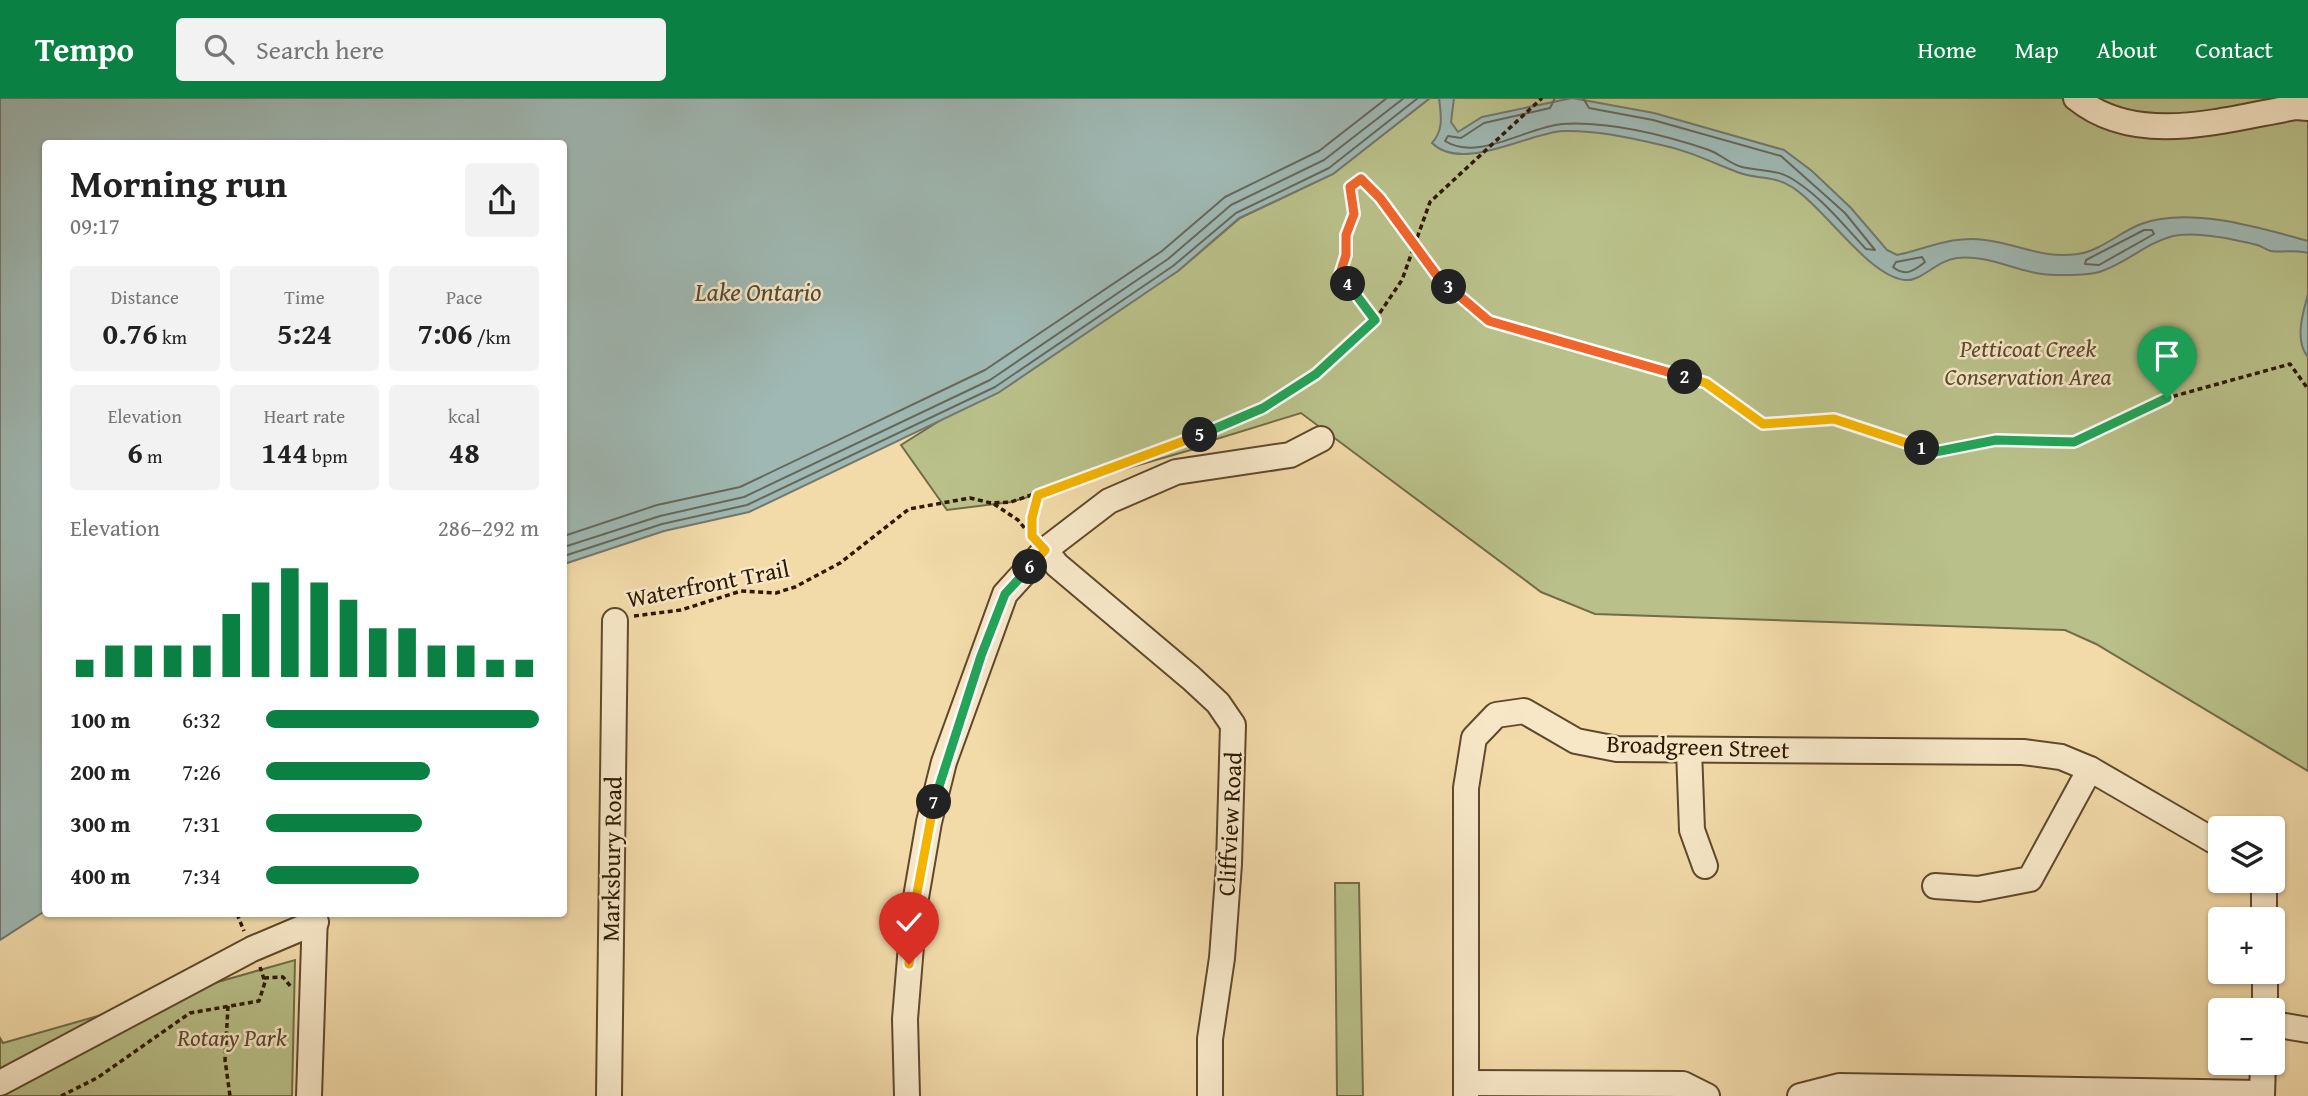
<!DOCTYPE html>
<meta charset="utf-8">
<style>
body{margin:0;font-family:"Gentium Book Plus",serif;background:#f2f2f2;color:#222;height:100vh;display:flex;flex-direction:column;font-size:26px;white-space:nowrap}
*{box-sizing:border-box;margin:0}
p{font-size:23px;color:#767676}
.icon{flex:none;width:38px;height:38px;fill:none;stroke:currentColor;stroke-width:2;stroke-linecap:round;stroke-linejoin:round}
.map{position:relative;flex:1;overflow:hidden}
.panel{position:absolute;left:42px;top:42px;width:525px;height:777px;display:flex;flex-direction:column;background:#fff;border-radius:7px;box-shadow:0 2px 5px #0004}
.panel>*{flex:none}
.buttons{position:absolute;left:2208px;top:718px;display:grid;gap:14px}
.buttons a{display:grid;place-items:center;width:77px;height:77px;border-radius:7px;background:#fff;box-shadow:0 2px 5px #0004;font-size:35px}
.pin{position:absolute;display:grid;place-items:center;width:60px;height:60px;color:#fff;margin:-72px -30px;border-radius:50% 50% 50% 0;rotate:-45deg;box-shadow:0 0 7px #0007}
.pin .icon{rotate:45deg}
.km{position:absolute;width:35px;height:35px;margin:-18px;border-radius:50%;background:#222;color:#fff;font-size:19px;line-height:35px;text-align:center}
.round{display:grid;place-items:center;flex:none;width:74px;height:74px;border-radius:7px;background:#f2f2f2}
.head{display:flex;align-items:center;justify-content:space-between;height:119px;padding:0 28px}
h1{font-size:38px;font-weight:700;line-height:52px}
.figures{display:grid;grid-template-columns:repeat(3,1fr);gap:10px;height:119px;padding:7px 28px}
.figures div{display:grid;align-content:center;border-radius:7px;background:#f2f2f2;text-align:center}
.figures b{font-size:30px;font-weight:700}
.figures small{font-size:19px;font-weight:400}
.figures p{font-size:19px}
.chart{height:196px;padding:14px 28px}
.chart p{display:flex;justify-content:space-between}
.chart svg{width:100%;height:126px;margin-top:7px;stroke:#0b8043;stroke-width:6}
ul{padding:0 28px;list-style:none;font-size:23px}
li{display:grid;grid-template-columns:112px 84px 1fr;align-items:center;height:52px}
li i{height:18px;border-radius:9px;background:#0b8043}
header{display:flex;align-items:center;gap:42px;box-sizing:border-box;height:98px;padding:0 35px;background:#0b8043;color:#fff}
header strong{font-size:33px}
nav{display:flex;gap:38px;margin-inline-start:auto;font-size:24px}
.search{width:490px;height:63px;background:#f2f2f2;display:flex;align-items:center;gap:18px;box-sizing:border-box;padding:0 24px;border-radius:7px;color:#767676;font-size:26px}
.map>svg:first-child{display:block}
.green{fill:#b9c089;stroke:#746c46;stroke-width:2}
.water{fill:#9fb8b3;stroke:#72786d;stroke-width:2}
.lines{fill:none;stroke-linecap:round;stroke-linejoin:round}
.shore{stroke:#66685b;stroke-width:2}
.minor-casing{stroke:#5f492c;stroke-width:28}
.path{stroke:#2e1903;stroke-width:3.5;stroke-dasharray:5 3.5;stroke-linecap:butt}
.minor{stroke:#f7e7c7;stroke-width:24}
.path-bridge{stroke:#2e1903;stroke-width:3.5;stroke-dasharray:5 3.5;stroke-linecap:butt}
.split-1-casing{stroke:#fff;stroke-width:14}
.split-2-casing{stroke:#fff;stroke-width:14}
.split-3-casing{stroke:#fff;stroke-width:14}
.split-4-casing{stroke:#fff;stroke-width:14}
.split-5-casing{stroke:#fff;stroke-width:14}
.split-6-casing{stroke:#fff;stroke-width:14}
.split-7-casing{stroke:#fff;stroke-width:14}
.split-8-casing{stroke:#fff;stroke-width:14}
.split-1{stroke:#22a559;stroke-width:9}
.split-2{stroke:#f5b400;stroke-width:9}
.split-3{stroke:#f0652b;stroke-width:9}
.split-4{stroke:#f0652b;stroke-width:9}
.split-5{stroke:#22a559;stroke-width:9}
.split-6{stroke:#f5b400;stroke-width:9}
.split-7{stroke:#22a559;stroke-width:9}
.split-8{stroke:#f5b400;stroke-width:9}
.labels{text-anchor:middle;stroke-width:5;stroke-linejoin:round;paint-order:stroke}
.park-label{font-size:24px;font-style:italic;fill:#584b2b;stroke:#f7e7c7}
.street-label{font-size:24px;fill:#2e1903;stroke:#f7e7c7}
.water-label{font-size:26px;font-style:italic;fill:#504938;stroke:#f7e7c7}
</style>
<header>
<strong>Tempo</strong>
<div class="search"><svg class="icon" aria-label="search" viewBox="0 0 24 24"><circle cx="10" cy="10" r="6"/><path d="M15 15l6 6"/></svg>Search here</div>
<nav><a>Home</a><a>Map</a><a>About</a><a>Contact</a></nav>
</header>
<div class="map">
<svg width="2308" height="998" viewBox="0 0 2308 998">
<rect width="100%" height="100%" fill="#f2daa9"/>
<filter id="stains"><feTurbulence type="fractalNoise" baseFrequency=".00286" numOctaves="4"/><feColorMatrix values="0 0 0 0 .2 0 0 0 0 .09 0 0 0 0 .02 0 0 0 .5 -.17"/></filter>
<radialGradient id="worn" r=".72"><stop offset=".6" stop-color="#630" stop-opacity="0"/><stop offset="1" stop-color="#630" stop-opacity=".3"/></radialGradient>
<g class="green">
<polygon points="1430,0 2308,0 2308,673 2096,546 2065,532 1595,516 1541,494 1301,315 1210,343 1194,351 1011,404 947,412 901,347 1178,173 1240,120 1333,76"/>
<polygon points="1335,785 1359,785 1363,998 1337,998"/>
<polygon points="295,862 292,998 0,998 0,940 3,945"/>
</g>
<g class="water">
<polygon points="0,0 1430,0 1333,76 1239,120 1178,173 998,295 749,414 664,433 564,466 564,46 46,46 45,813 0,842"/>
<path d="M1439,0H1454L1451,24L1458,34L1482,19L1572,0L1654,15L1784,52L1812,73L1851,110L1887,152L1897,157C1926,151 1953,137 1985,142C2018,146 2042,161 2078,156C2100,153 2120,134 2141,126C2189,108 2261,130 2308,143V155C2296,151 2283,155 2271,153C2266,152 2262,148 2257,147C2233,141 2197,133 2173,138C2146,145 2128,164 2102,173C2090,178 2069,177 2055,177C2022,177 1990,156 1957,160C1937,162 1921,184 1905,182C1868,178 1825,110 1792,89C1771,76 1756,82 1737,74C1709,63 1687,52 1657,46C1627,39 1594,32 1563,33C1528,35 1462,75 1432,45C1444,32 1441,17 1439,0Z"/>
<path d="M2308,196V259C2294,243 2303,214 2308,196Z"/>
</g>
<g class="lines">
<g class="shore">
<path d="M1555,0L1550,10L1484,25L1461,40L1448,38L1445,43C1478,64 1527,29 1562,26C1610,23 1664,37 1709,52C1720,56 1730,66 1742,69C1764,74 1777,70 1797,84C1824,102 1844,128 1866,151L1875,152L1845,115L1781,58L1653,22L1589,10L1583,0"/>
<polygon points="2144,132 2152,132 2154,136 2099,167 2085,166 2086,162"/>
<path d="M1922,159L1925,164C1914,173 1905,179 1893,169L1896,164Z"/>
<polyline points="564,438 657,407 740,389 985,272 1162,153 1225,99 1319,53 1387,0"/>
<polyline points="564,449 660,418 744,399 990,282 1168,161 1231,107 1324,62 1404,0"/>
<polyline points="564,458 662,426 747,407 995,289 1173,168 1236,115 1329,70 1418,0"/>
</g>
<g class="minor-casing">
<g id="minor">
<path d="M2076,0C2137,50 2226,21 2296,9L2308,10"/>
<polyline points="1045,452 1057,467 1191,580 1218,605 1233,627 1229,766 1222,860 1210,941 1210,998"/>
<polyline points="1689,652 1692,732 1705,768"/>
<polyline points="2258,782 2264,792 2264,821"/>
<polyline points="1935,788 1978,791 2030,781 2090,671"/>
<polyline points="2265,873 2265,912"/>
<polyline points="2273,926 2308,932"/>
<polyline points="0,985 252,851 316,824"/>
<polyline points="1466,985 1683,986 1707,998"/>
<polyline points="309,998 315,816"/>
<polyline points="609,998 615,523"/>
<polyline points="907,998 905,921 914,811 929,724 944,664 1005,496 1045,452 1109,403 1176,374 1290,357 1321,341"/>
<polyline points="1466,998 1466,690 1474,640 1496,617 1524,613 1576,643 1617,651 2023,654 2061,659 2090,671 2221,747"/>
<polyline points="1800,998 1839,988 2262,995"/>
<polyline points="2262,998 2263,964"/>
</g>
</g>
<g class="path">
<polyline points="994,406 1018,422 1030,437"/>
<polyline points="1032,436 1038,397"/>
<polyline points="634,518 681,512 741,493 776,495 795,489 840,465 909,411 970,400 991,405 1011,404 1186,343 1263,310 1316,276 1375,222 1340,176 1346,157 1346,137 1354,116 1350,89 1361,81 1380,100 1438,179 1489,223 1706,285 1763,326 1834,321 1935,354 1995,342 2074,344 2167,300 2290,266 2308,291"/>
<polyline points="237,816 244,833"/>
<polyline points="264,880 283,879 291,889"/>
<polyline points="228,908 225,962 230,998"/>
<polyline points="61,998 97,980 190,915 259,903 265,884 260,869"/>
</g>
<use href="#minor" class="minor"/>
<polyline class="path-bridge" points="1375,222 1402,182 1430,104 1542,0"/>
</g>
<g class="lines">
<g class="split-1-casing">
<polyline id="split-1" points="1922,350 1935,354 1996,342 2074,344 2167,300"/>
</g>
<g class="split-2-casing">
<polyline id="split-2" points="1685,279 1706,285 1763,326 1834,321 1922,350"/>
</g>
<g class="split-3-casing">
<polyline id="split-3" points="1449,189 1489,223 1685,279"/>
</g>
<g class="split-4-casing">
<polyline id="split-4" points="1348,186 1340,176 1346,157 1346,137 1354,116 1350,89 1361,81 1380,100 1438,179 1449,189"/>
</g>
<g class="split-5-casing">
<polyline id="split-5" points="1200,337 1263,310 1316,276 1375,222 1348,186"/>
</g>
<g class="split-6-casing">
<polyline id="split-6" points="1030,469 1045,452 1032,438 1032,420 1038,397 1200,337"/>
</g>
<g class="split-7-casing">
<polyline id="split-7" points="934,704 981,558 1005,496 1030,469"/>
</g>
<g class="split-8-casing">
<polyline id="split-8" points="909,866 914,811 934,704"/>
</g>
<use href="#split-1" class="split-1"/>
<use href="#split-2" class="split-2"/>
<use href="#split-3" class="split-3"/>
<use href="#split-4" class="split-4"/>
<use href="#split-5" class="split-5"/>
<use href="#split-6" class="split-6"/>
<use href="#split-7" class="split-7"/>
<use href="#split-8" class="split-8"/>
</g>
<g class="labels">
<g class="park-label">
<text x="2028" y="259">Petticoat Creek<tspan x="2028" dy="28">Conservation Area</tspan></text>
<text x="232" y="948">Rotary Park</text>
</g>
<g class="street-label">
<text transform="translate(708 486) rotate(-11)" y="8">Waterfront Trail</text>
<text transform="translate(1698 649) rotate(2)" y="8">Broadgreen Street</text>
<text transform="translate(1230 726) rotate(-87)" y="8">Cliffview Road</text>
<text transform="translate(612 761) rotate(-89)" y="8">Marksbury Road</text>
</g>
<g class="water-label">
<text x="758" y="203">Lake Ontario</text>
</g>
</g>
<rect width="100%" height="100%" filter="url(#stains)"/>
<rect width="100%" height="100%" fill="url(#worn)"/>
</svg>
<div class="buttons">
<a><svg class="icon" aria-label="layers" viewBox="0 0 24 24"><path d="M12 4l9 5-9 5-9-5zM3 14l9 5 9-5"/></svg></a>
<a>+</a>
<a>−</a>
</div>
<div class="pin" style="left:2167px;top:300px;background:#1e9e55"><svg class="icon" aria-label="arrive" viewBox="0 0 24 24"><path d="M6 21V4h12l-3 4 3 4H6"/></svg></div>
<div class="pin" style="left:909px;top:866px;background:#d93025"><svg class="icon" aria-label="check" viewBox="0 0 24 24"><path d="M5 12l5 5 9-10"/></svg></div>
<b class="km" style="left:1922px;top:350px">1</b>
<b class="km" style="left:1685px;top:279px">2</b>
<b class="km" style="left:1449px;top:189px">3</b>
<b class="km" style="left:1348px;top:186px">4</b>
<b class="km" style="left:1200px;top:337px">5</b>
<b class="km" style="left:1030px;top:469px">6</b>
<b class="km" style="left:934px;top:704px">7</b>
<section class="panel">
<div class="head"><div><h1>Morning run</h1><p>09:17</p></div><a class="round"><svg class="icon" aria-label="share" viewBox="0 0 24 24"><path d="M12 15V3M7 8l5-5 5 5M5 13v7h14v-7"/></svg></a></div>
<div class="figures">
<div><p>Distance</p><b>0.76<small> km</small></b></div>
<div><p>Time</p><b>5:24</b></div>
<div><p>Pace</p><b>7:06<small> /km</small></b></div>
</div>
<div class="figures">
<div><p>Elevation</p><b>6<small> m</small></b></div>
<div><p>Heart rate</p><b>144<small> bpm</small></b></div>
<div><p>kcal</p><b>48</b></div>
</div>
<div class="chart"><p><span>Elevation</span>286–292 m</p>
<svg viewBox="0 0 160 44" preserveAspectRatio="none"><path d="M5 44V38M15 44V33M25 44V33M35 44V33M45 44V33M55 44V22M65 44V11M75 44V6M85 44V11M95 44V17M105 44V27M115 44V27M125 44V33M135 44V33M145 44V38M155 44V38"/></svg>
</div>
<ul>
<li><b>100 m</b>6:32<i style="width:100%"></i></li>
<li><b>200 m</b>7:26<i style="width:60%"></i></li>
<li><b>300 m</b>7:31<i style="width:57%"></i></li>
<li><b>400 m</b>7:34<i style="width:56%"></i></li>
</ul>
</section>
</div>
